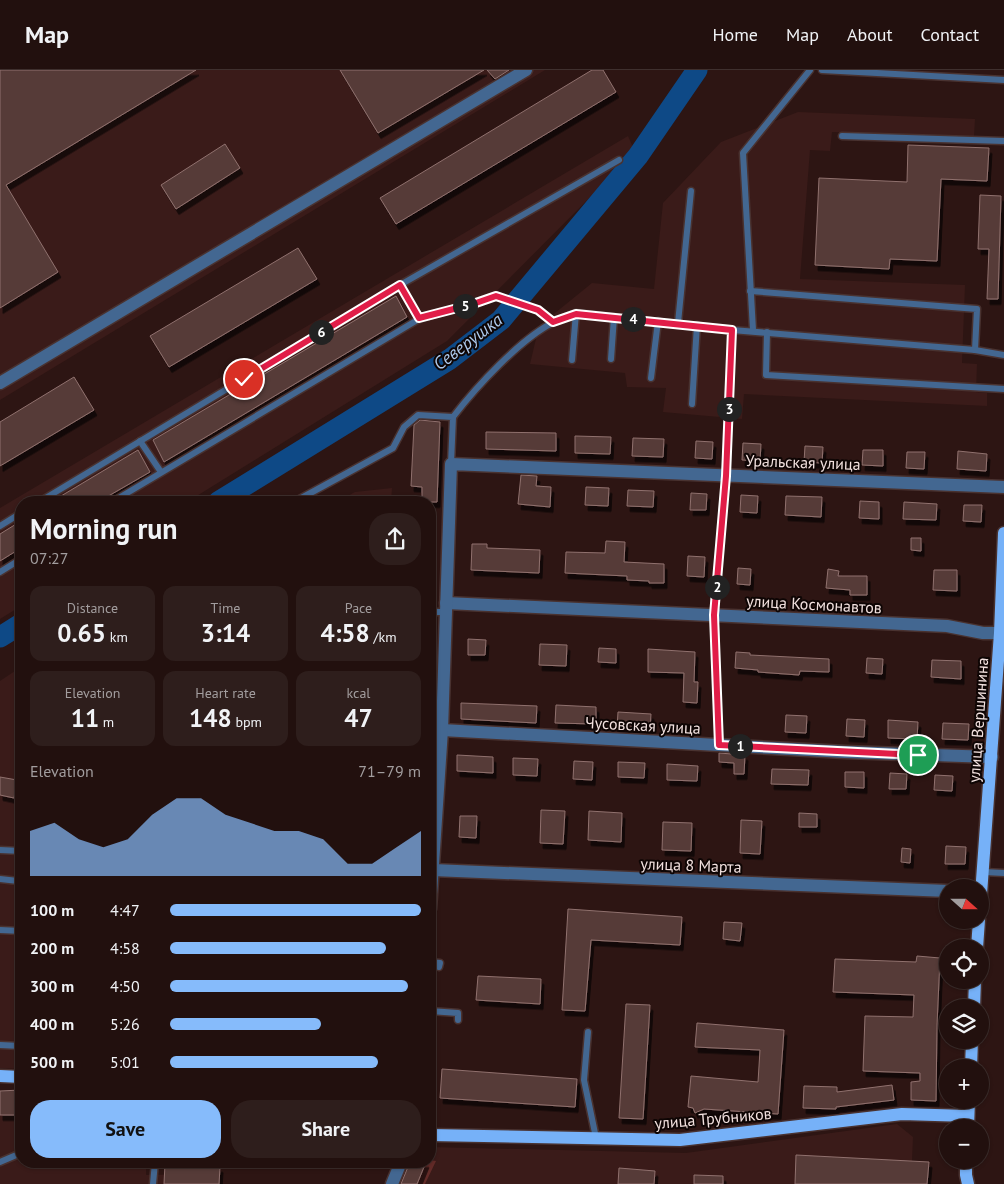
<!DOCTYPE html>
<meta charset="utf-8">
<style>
body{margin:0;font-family:"PT Sans",sans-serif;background:#2e1e1c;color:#f1f3f6;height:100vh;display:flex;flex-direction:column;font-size:19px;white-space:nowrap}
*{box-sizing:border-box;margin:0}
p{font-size:16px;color:#a29d9e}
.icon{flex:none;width:28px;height:28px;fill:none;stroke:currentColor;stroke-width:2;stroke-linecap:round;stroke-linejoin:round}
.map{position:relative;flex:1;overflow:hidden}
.drawer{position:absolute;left:15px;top:426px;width:421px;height:672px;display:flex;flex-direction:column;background:#22100e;border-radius:20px;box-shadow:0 1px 4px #0004,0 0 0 1px #3f302e}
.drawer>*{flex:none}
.needle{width:32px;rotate:111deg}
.controls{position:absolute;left:939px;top:809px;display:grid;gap:10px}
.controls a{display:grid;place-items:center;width:50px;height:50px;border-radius:50%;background:#22100e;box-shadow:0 1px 4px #0004,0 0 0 1px #3f302e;font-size:25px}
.pin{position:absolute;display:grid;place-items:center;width:42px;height:42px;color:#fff;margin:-21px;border:2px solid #fff;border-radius:50%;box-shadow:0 1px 5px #0007}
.km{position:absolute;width:25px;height:25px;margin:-12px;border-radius:50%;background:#222;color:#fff;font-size:14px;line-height:25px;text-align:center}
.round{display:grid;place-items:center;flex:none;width:52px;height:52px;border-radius:20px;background:#2e1e1c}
.head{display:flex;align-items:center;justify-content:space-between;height:85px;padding:0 15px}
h1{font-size:28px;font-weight:600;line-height:38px}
.metrics{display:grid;grid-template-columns:repeat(3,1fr);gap:8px;height:85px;padding:5px 15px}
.metrics div{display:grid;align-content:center;border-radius:12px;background:#2e1e1c;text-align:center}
.metrics b{font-size:25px;font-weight:600}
.metrics small{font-size:14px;font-weight:400}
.metrics p{font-size:14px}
.chart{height:140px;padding:10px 15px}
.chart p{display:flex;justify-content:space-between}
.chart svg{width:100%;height:90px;margin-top:5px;fill:#86bbfb;opacity:.7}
.action{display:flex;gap:10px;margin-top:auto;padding:10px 15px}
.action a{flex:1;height:58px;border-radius:20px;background:#86bbfb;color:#111;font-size:20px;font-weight:600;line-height:58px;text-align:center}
.action a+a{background:#2e1e1c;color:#f1f3f6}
ul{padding:0 15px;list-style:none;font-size:16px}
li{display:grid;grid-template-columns:80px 60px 1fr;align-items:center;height:38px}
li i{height:12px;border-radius:6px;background:#86bbfb}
header{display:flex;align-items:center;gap:30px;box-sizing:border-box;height:70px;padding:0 25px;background:#22100e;border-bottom:1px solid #3f302e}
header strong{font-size:24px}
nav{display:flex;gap:28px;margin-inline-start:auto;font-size:18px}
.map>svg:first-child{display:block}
.built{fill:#3a1b19}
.green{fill:#632b28}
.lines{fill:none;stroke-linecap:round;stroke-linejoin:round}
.river{stroke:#0e4986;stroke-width:21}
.building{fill:#563b38;stroke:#90716e;filter:url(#shadow)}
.service-casing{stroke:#493230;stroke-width:9}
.minor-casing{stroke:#493230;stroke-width:15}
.primary-casing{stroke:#493230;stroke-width:15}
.service{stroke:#436791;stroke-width:6}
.minor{stroke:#436791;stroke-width:12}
.primary{stroke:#76b1f8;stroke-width:12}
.route-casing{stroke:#fff;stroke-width:10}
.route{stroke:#e11d48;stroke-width:6}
.labels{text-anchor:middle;stroke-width:4;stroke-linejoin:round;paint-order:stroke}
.street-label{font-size:16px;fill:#f2e1df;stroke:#0e0504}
.water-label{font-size:18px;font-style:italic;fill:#adcaed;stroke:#0e0504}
</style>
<header>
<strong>Map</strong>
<nav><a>Home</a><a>Map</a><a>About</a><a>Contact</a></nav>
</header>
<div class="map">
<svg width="1004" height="1114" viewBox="0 0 1004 1114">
<defs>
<filter id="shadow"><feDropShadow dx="3" dy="5.5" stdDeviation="0" flood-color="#0009"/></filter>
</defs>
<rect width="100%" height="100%" fill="#2d1513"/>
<g class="built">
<polygon points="0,0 545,0 0,330"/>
<polygon points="798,42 975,49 974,66 832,62 830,81 810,80 800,209 965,215 962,293 977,294 976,322 987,323 987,336 744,324 742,349 663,342 666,318 627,317 625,303 530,294 539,256 592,213 654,219 663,133 721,72"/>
<polygon points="628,66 635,82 447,271 187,432 21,432 21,536 0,549 0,438"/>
<polygon points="392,418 391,432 337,432 355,422"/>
<polygon points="21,597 21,999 0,998 0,611"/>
<polygon points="430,618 433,618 430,725"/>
<polygon points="0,1030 21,1031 21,1092 146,1093 146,1105 209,1104 217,1114 0,1114"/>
<polygon points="897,1054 913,1067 911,1114 396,1114 407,1093 430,1092 430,1077 686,1083"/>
</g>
<polygon class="green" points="430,1090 436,1091 425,1114 417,1114 426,1093 430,1092"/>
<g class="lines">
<g class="river">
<polyline points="218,432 450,289 501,250 638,86 697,0"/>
<polyline points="0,567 21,554"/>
</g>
</g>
<g class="building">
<polygon points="0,0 196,0 6,115 58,202 0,238"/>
<polygon points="340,0 484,0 378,63"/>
<polygon points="487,0 509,0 495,9"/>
<polygon points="592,0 603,0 616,22 396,154 380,128"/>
<polygon points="225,74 240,98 176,139 161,115"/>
<polygon points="908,75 989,78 987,111 941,109 937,191 890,189 889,199 815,195 819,108 907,112"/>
<polygon points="980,125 1001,126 998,229 987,229 989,179 978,179"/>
<polygon points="298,178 317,209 169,297 150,266"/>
<polygon points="396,226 407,247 164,392 153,370"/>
<polygon points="74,307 94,340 0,396 0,352"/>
<polygon points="420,350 440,352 437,432 422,432 422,417 411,416 414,355"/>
<polygon points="486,362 556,363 556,381 486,379"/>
<polygon points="575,366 611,367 610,384 575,383"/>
<polygon points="633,368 664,369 663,387 632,386"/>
<polygon points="696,371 713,372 712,389 695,388"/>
<polygon points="743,373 761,374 760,391 742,390"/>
<polygon points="805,376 823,377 822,393 804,392"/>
<polygon points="138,380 150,402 98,432 51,432"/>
<polygon points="863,380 883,380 883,396 862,395"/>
<polygon points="958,381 987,384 986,401 957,399"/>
<polygon points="907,382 925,382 924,399 906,398"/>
<polygon points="521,405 537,406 536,416 551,417 550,437 518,434"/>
<polygon points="586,417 609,418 608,436 585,435"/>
<polygon points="628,420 654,421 653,437 627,436"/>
<polygon points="691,423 707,424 706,440 690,440"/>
<polygon points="741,425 758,426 757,443 740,442"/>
<polygon points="786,426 822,427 821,447 785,445"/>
<polygon points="860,431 879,432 879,449 859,448"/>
<polygon points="904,432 937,434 936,450 903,449"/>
<polygon points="964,435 982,435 981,452 963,451"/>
<polygon points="21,451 21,478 0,491 0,464"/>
<polygon points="911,468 921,468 921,481 911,480"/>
<polygon points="606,471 625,472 624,492 664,494 664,513 649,513 649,511 627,510 627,506 565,503 566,482 605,483"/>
<polygon points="472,474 487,474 487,478 540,480 539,503 471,500"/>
<polygon points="688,486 705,487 704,507 687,506"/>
<polygon points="738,498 751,499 750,515 737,514"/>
<polygon points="828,499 839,501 838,506 867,506 867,525 850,525 850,520 826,518"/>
<polygon points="934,500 957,500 957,521 933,520"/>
<polygon points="468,569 486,570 485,585 468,585"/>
<polygon points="540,574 567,575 566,596 539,595"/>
<polygon points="599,578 616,579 616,593 598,592"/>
<polygon points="648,579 695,582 694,612 698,612 697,633 683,632 684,603 648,602"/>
<polygon points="736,582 750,583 750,585 829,589 829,602 800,601 799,605 758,602 758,600 735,598"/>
<polygon points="867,588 883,589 882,604 866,603"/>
<polygon points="932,590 961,591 961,609 931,607"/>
<polygon points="461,633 537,636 536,653 461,649"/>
<polygon points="556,635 596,637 596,654 555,653"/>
<polygon points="618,642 651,644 650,660 617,658"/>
<polygon points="786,645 807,646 806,663 785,662"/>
<polygon points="847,649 865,650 864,667 846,666"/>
<polygon points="888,650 918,652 917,669 888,668"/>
<polygon points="943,653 969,654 968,670 942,669"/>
<polygon points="719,683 745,685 744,704 734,704 734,693 719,692"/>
<polygon points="457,685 493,687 493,703 457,701"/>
<polygon points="513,688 538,689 537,706 513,705"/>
<polygon points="574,691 593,692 592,710 573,709"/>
<polygon points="618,692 645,693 644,708 618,707"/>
<polygon points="667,694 698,696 697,711 667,710"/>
<polygon points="772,699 809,700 808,715 771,714"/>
<polygon points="845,702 864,702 864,718 845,717"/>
<polygon points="890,703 907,704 906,719 889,719"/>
<polygon points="935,705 953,706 952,721 934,720"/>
<polygon points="0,707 17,710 14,728 0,725"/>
<polygon points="541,740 565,741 563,774 540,773"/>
<polygon points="589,741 622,743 621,772 588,770"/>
<polygon points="799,743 817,744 817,757 799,757"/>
<polygon points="460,746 477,746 476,768 459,767"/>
<polygon points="741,750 762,751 760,784 740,783"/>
<polygon points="663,752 692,753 691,781 662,780"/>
<polygon points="946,776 966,777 965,794 945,794"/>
<polygon points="902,778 911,779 910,793 901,792"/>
<polygon points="568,839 682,847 680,875 591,870 585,941 562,940"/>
<polygon points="724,852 742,853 740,871 723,869"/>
<polygon points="917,886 940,888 937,955 936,1031 911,1030 911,1012 920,1011 920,1003 863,1001 865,946 913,947 914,925 833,922 835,889 916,892"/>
<polygon points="478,906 541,909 540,934 476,930"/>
<polygon points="626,934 650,935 643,1049 619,1048"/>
<polygon points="697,953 784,960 778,1044 704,1039 695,1043 693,1038 688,1037 691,1006 758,1012 760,980 695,977"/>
<polygon points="442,999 577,1009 575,1037 440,1028"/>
<polygon points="892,1015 894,1030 836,1037 836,1039 803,1038 804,1016 837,1017 837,1022"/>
<polygon points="21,1020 21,1045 0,1045 0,1021"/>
<polygon points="796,1085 929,1092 927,1114 795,1114"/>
<polygon points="410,1092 426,1092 417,1114 401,1114"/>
<polygon points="165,1094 220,1097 219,1114 164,1114"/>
<polygon points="619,1098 655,1101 654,1114 618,1114"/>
<polygon points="694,1105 723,1106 723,1114 694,1114"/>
</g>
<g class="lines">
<g class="service-casing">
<g id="service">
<polyline points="822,0 1004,10"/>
<polyline points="842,66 1004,71"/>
<polyline points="400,215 419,249"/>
<polyline points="750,221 977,239 975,280"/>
<polyline points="678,253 691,121"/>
<polyline points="753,260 743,83 810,0"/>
<polyline points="767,262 766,305 1004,319"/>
<polyline points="611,289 614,247"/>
<polyline points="572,290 576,243"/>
<polyline points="651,308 658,251"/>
<polyline points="692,334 697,255"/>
<path d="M453,347C476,317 520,269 554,252C561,249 568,246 576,243L732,260L975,280L1004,285"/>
<polyline points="140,371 161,402"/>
<polyline points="39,432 400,215 619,90"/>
<polyline points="112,432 419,249 496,226 538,240 553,252"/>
<polyline points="294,432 393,378 404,357 418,345 453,347 451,394"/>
<polyline points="409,432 409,431"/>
<polyline points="0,456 21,443"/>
<polyline points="0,502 21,489"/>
<polyline points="430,542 445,542"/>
<polyline points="719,675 714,545 726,406 732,260"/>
<polyline points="0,780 21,781"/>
<polyline points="984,802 1004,803"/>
<polyline points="0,809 18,811 21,819"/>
<polyline points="0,860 21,861"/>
<polyline points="430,892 440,893 439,897"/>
<polyline points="21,924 20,955 21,957"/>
<polyline points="430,941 458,943 458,950"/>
<polyline points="588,962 584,1010 596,1068"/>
<polyline points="0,975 21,976"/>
<polyline points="0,1092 21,1083"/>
<polyline points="153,1114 155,1092"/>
</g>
</g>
<g class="minor-casing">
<g id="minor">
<polyline points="0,313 526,0"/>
<polyline points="446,533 947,556 983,563 1000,563"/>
<polyline points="442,660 845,682 992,687"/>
<polyline points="433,800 948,821"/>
<polyline points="430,839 442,660 451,394 1004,417"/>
<polyline points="392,1114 401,1092"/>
</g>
</g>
<g class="primary-casing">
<g id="primary">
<polyline points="980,838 1000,563 1004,463"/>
<polyline points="977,878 979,850"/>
<polyline points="974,938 975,910"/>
<polyline points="971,998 972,970"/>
<polyline points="0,1006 21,1007"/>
<polyline points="968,1058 969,1030"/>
<polyline points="430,1065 680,1070 902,1044 968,1046"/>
<polyline points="966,1090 966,1105 968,1114"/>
</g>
</g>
<use href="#service" class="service"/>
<use href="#minor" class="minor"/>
<use href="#primary" class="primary"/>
</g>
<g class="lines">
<g class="route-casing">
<polyline id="route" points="244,309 400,215 419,248 473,234 496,226 538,240 553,252 576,244 732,260 726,406 714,545 719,675 918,685"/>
</g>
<use href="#route" class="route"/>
</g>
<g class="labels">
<g class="street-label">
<text transform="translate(803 392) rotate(2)" y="6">Уральская улица</text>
<text transform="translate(814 534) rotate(3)" y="6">улица Космонавтов</text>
<text transform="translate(978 650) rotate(-86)" y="6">улица Вершинина</text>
<text transform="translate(643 655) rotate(3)" y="6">Чусовская улица</text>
<text transform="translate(691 795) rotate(2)" y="6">улица 8 Марта</text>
<text transform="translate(713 1048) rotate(-5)" y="6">улица Трубников</text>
</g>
<g class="water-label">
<text transform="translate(468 272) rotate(-37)" y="6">Северушка</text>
</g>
</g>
</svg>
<div class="controls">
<a><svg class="needle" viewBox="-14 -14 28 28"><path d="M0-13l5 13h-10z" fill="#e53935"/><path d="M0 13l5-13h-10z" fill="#a29d9e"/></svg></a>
<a><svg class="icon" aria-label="locate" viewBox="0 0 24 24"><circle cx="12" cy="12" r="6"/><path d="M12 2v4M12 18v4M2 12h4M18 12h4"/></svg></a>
<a><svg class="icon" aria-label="layers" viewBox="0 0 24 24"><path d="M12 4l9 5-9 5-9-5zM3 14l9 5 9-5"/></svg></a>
<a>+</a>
<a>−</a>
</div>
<div class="pin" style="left:918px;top:685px;background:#1e9e55"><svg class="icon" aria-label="arrive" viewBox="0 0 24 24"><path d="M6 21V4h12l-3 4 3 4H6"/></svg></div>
<div class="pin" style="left:244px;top:309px;background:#d93025"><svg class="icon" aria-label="check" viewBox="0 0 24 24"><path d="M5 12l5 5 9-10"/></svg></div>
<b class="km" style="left:740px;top:676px">1</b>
<b class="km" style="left:717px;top:517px">2</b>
<b class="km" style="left:729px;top:339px">3</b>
<b class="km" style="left:633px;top:249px">4</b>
<b class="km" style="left:465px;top:236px">5</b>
<b class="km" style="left:321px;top:262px">6</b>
<section class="drawer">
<div class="head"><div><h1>Morning run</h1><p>07:27</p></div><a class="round"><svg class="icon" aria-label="share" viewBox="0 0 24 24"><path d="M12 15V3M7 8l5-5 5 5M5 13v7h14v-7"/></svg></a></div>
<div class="metrics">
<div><p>Distance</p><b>0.65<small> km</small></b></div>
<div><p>Time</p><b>3:14</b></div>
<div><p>Pace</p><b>4:58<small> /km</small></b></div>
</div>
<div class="metrics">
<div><p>Elevation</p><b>11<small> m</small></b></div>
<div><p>Heart rate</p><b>148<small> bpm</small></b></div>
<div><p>kcal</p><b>47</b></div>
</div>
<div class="chart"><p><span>Elevation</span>71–79 m</p>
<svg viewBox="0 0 160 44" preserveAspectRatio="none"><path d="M0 44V22L10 18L20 26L30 30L40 26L50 14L60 6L70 6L80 14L90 18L100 22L110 22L120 26L130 38L140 38L150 30L160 22V44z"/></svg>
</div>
<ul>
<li><b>100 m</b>4:47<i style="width:100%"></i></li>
<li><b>200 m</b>4:58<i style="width:86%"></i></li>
<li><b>300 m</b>4:50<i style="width:95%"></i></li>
<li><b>400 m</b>5:26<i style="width:60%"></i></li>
<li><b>500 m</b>5:01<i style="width:83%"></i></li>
</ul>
<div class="action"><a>Save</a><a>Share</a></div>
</section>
</div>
